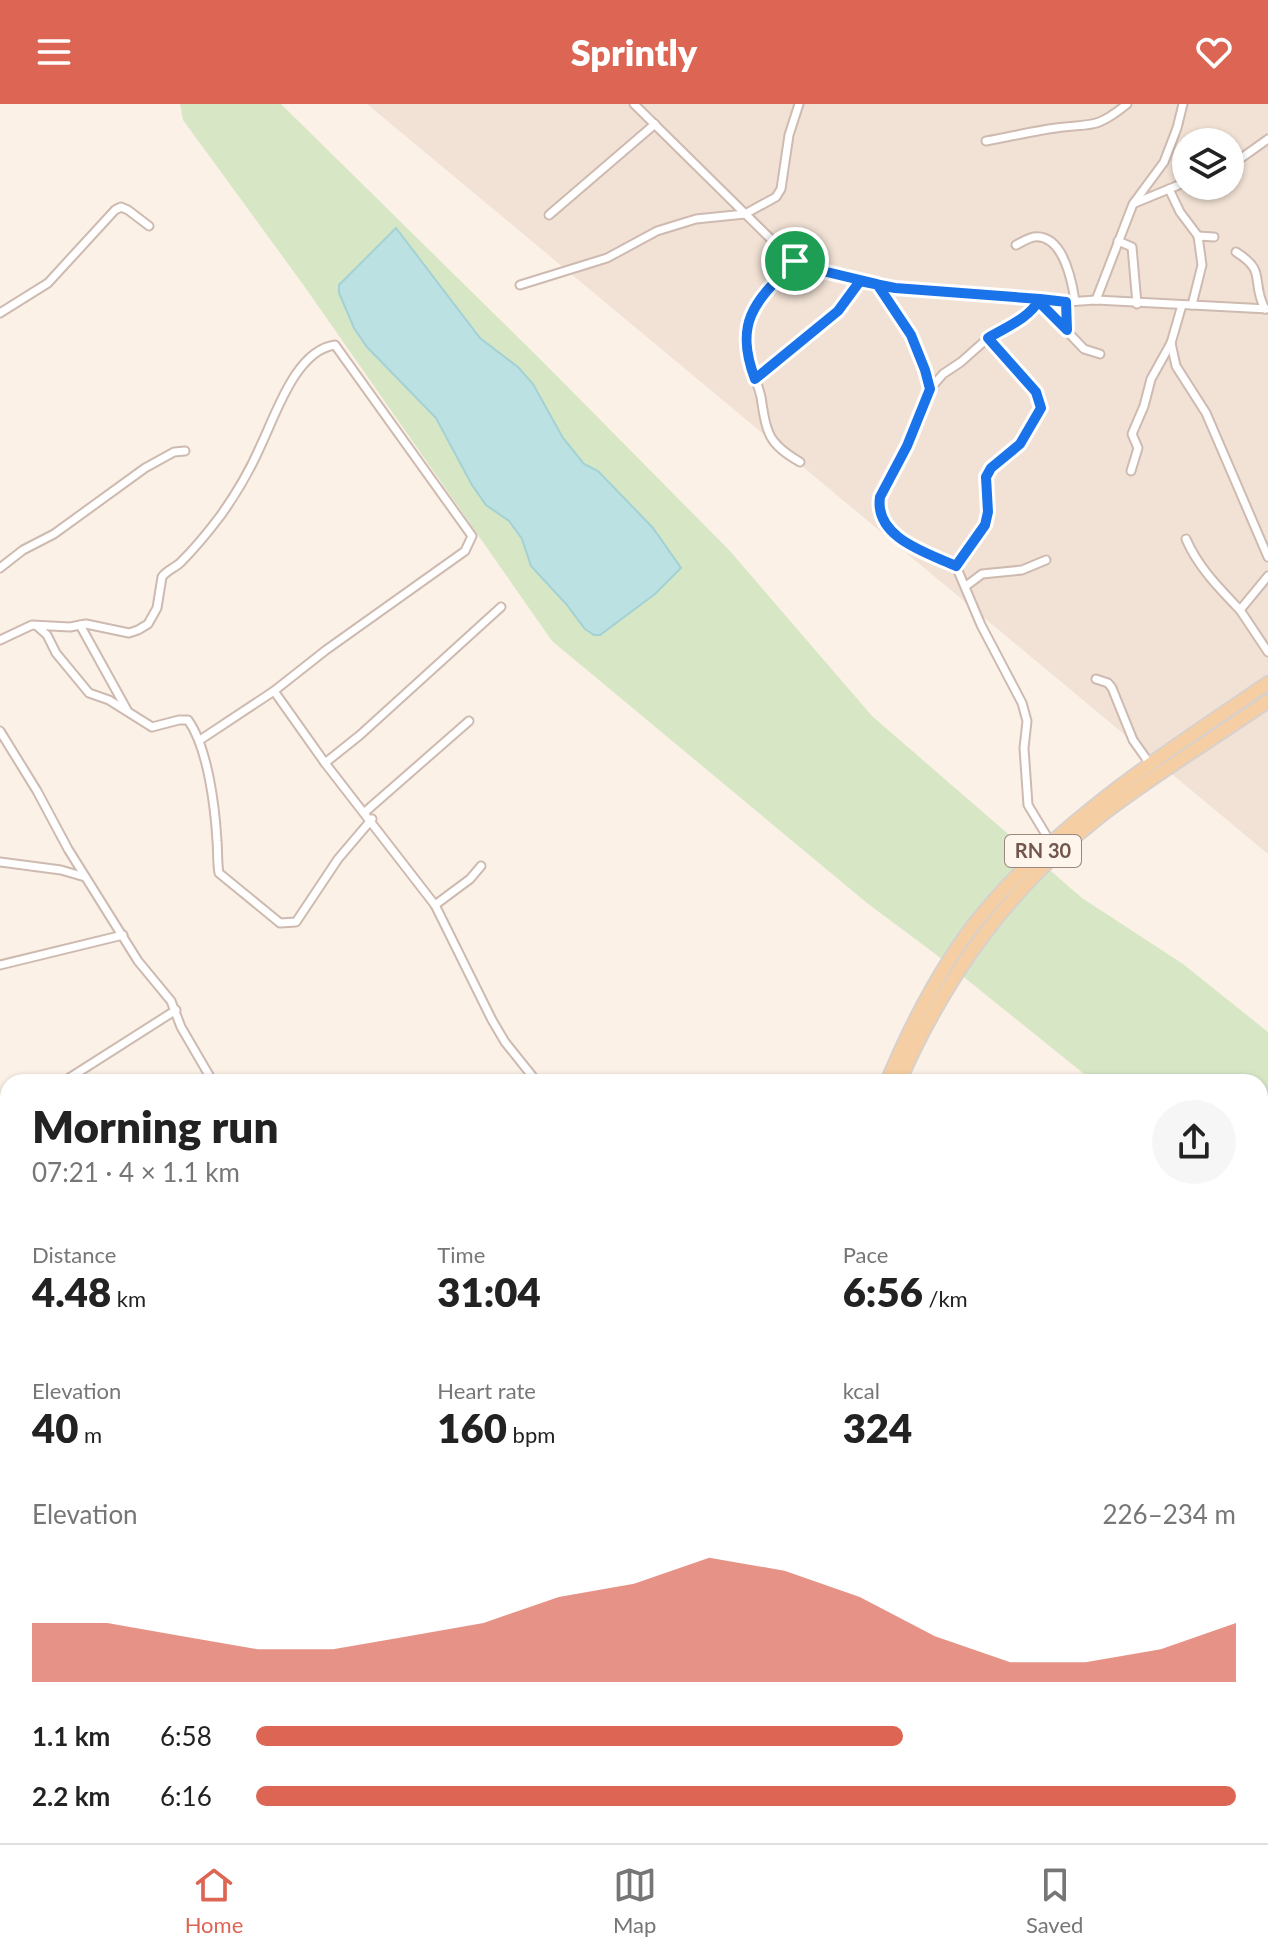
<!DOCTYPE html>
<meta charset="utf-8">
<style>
body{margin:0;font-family:Lato,sans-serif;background:#f6f6f6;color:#222;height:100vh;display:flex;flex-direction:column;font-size:30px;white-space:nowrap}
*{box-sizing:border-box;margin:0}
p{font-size:26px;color:#767676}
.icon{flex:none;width:44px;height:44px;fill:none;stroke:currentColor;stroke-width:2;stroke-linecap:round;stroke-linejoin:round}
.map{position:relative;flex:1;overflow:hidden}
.details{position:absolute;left:0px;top:970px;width:1268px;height:770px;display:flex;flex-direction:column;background:#fff;border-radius:24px 24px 0 0;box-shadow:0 2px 6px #0004}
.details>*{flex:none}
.tools{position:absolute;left:1172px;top:24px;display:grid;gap:16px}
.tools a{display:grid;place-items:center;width:72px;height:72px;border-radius:50%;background:#fff;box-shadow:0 2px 6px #0004;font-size:40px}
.pin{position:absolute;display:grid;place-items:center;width:68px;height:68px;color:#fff;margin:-34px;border:4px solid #fff;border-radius:50%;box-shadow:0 2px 8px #0007}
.round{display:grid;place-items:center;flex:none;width:84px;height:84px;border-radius:42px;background:#f6f6f6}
.headline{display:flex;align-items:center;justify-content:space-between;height:136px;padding:0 32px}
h1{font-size:44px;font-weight:800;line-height:60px}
.figures{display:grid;grid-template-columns:repeat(3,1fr);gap:12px;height:136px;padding:8px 32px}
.figures div{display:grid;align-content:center}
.figures b{font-size:40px;font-weight:800}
.figures small{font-size:22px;font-weight:400}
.figures p{font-size:22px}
.chart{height:224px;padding:16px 32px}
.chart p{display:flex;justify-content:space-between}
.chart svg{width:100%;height:144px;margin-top:8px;fill:#dc6554;opacity:.7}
ul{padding:0 32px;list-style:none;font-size:26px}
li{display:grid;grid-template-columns:128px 96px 1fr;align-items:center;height:60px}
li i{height:20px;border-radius:10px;background:#dc6554}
header{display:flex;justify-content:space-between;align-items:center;height:104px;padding:0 32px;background:#dc6554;color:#fff;font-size:36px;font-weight:800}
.menu{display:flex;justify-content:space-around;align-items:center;height:112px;border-top:2px solid #e0e0e0;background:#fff;font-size:22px;color:#767676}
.menu a{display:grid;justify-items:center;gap:4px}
.menu .on{color:#dc6554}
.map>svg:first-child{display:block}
.residential{fill:#f2e2d5;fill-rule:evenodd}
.green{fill:#d7e7c6;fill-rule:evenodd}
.water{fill:#bce1e3;stroke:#a3d1d4;stroke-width:2}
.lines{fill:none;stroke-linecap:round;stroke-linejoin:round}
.street-casing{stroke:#cebab0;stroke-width:11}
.secondary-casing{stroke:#d0baae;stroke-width:15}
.primary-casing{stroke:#d8d0cd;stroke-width:16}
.street{stroke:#fff;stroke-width:7}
.secondary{stroke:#fff;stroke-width:11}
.primary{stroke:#f5cfa3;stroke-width:12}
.route-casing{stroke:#fff;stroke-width:16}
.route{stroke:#1a73e8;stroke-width:10}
.labels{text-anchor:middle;stroke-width:6;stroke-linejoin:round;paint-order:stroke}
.shield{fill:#fef5ec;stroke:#9c867d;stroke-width:2}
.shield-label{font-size:20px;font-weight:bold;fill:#72564d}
</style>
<header><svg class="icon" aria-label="menu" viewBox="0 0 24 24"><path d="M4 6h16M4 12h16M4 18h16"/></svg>Sprintly<svg class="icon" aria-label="heart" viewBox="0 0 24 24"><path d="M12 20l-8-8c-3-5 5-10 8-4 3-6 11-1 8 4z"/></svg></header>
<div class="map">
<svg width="1268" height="1739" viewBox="0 0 1268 1739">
<rect width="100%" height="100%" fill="#fbf1e6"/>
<g class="residential">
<path d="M367,0H1268V750ZM1186,38H1230V82H1186Z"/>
<polygon points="1268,1090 1268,1739 0,1739 0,1356 8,1353 8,1732 1260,1732 1260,1091"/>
</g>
<path class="green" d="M180,0H281L542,257L730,447L872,612L1082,794L1183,860L1268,928V1114L1260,1108V978H1094L934,849L867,799L552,537L302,179L183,16ZM396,125L480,234L518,263L533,280L563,334L584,360L598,368L653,424L681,464L574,511L531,462L522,435L509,417L486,401L436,314L367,243L354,224L339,189Z"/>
<polygon class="water" points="396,124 480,234 518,263 533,280 563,334 584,360 598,367 653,424 681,464 655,490 600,531 594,531 585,525 566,500 531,462 522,435 509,417 486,401 472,381 436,314 367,243 354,224 339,189 339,181"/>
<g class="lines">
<g class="street-casing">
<g id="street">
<polyline points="634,0 787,151 810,164 895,184 1066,198 1096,196 1268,205"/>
<path d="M986,37C1009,33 1033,27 1056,24C1092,19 1095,26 1127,0"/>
<polyline points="1230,62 1268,35"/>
<polyline points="1169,85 1180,108 1198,132 1202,161 1192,201"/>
<polyline points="1135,99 1186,78"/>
<polyline points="549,111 655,20"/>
<polyline points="1198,132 1214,133"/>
<polyline points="1118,137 1132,143 1137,200"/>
<path d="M1016,141C1022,138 1028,134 1034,133C1063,130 1072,177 1075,197"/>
<path d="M1236,148C1268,168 1250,176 1265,205"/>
<path d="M795,157C779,173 756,193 748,215C739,241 755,268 761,293C763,305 764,318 769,329C774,342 788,351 800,358"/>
<path d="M877,180C900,215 920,244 930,285"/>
<polyline points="520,181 607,154 657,127 696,115 745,110 776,93 781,85 789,31 799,0"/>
<path d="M1040,195L1033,207L1021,216L988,234L961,258L943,270L930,285L907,342L880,393C874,434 928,449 956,462L981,521L1022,599L1027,617L1024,644L1028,701L1051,739"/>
<polyline points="1096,196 1133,100 1164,58 1177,24 1183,0"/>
<polyline points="1039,198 1084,245 1100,250"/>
<polyline points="1066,198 1067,226"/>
<polyline points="0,209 48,179 115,106 121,103 128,106 149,122"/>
<polyline points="1171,239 1176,262 1206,309 1268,453"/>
<polyline points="755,275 838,207 860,177"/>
<polyline points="1131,367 1138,344 1132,330 1144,302 1151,275 1171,239 1182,201"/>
<path d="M1186,435C1198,463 1219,484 1240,506"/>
<polyline points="956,462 985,421 988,408 986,373 991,364 1020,340 1041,304 1036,288 988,234"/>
<polyline points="0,464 23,446 54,430 145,364 174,348 185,347"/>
<polyline points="1268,472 1240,506 1268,548"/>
<polyline points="966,482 982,470 1022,466 1046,456"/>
<polyline points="80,521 127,606"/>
<path d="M37,522L47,531L56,549L89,589L109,596L152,623L179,616H188C208,644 215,703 217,737C218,748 217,758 219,769L280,819L296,818L338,755L372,715"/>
<path d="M0,536L32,521L70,523L86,520L129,529L138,526L148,520L157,504L162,473C167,466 175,464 181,458C195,444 209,427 221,411C236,390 251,364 261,341C276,310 296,246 335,241L472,432L465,447L326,546L274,587L200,636"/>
<polyline points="1096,575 1108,579 1112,584 1133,636 1150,660"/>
<polyline points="274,587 325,659 435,801 492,916 505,938 537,978"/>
<polyline points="0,627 37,687 68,745 138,857 171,897 181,923 213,978"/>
<polyline points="325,659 360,631 501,503"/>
<polyline points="365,708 469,617"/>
<polyline points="0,758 61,766 85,773"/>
<polyline points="435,801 470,775 481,762"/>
<polyline points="0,861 123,831"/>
<polyline points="63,978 176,906"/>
<polyline points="0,1018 8,1013"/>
<polyline points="0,1482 8,1480"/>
<polyline points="1260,1522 1268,1519"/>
<polyline points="1260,1648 1268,1653"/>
<polyline points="1260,1698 1268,1689"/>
<polyline points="617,1732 621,1739"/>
<polyline points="991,1732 997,1739"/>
<polyline points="443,1739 446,1732"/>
<polyline points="667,1739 677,1732"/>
<polyline points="1042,1739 1045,1732"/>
<polyline points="1141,1739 1146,1732"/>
<polyline points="1225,1739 1230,1732"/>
</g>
</g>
<g class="secondary-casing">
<g id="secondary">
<polyline points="946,1732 948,1739"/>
<polyline points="960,1732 962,1739"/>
</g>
</g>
<g class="primary-casing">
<g id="primary">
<path d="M887,978C910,923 936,871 972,823C1051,721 1163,651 1268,579"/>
<path d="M899,978C946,871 1010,782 1103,710C1155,670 1213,635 1268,597"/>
<polyline points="0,1285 8,1285"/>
</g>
</g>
<use href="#street" class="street"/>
<use href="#secondary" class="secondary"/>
<use href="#primary" class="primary"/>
</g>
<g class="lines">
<g class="route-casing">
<path id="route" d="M795,157L810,164L877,180L911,231L925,266L930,285L907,342L880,393C874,434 928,449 956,462L985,421L988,408L986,373L991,364L1020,340L1041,304L1036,288L988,234C1008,222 1028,215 1040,195L1066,198L1067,226L1039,198L1040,195L895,184L860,177L838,207L755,275C733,217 756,197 795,157"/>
</g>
<use href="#route" class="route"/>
</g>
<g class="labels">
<rect class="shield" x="1005" y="731" width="76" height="32" rx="6"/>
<g class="shield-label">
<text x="1043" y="754">RN 30</text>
</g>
</g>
</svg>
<div class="tools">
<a><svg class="icon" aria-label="layers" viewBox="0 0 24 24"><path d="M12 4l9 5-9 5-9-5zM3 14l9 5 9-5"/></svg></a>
</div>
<div class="pin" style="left:795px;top:157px;background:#1e9e55"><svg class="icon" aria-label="arrive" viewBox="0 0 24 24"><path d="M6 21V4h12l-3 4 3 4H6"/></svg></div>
<section class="details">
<div class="headline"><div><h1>Morning run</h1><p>07:21 · 4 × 1.1 km</p></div><a class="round"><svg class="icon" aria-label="share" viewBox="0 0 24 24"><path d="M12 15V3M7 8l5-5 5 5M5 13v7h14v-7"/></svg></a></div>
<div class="figures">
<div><p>Distance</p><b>4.48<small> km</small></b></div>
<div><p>Time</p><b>31:04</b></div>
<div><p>Pace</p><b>6:56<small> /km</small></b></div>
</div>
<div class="figures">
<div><p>Elevation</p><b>40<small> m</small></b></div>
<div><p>Heart rate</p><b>160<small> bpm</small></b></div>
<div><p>kcal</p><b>324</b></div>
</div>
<div class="chart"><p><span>Elevation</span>226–234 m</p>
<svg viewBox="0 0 160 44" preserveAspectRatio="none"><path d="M0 44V26L10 26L20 30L30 34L40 34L50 30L60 26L70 18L80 14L90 6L100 10L110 18L120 30L130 38L140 38L150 34L160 26V44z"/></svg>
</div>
<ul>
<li><b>1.1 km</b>6:58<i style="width:66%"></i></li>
<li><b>2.2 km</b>6:16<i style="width:100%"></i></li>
</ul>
</section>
</div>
<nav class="menu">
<a class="on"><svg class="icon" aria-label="home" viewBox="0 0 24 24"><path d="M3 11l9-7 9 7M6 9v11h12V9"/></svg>Home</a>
<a><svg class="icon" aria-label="map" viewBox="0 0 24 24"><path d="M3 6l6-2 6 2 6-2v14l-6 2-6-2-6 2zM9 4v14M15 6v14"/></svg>Map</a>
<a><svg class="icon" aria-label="saved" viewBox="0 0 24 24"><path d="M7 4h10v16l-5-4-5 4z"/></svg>Saved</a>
</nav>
